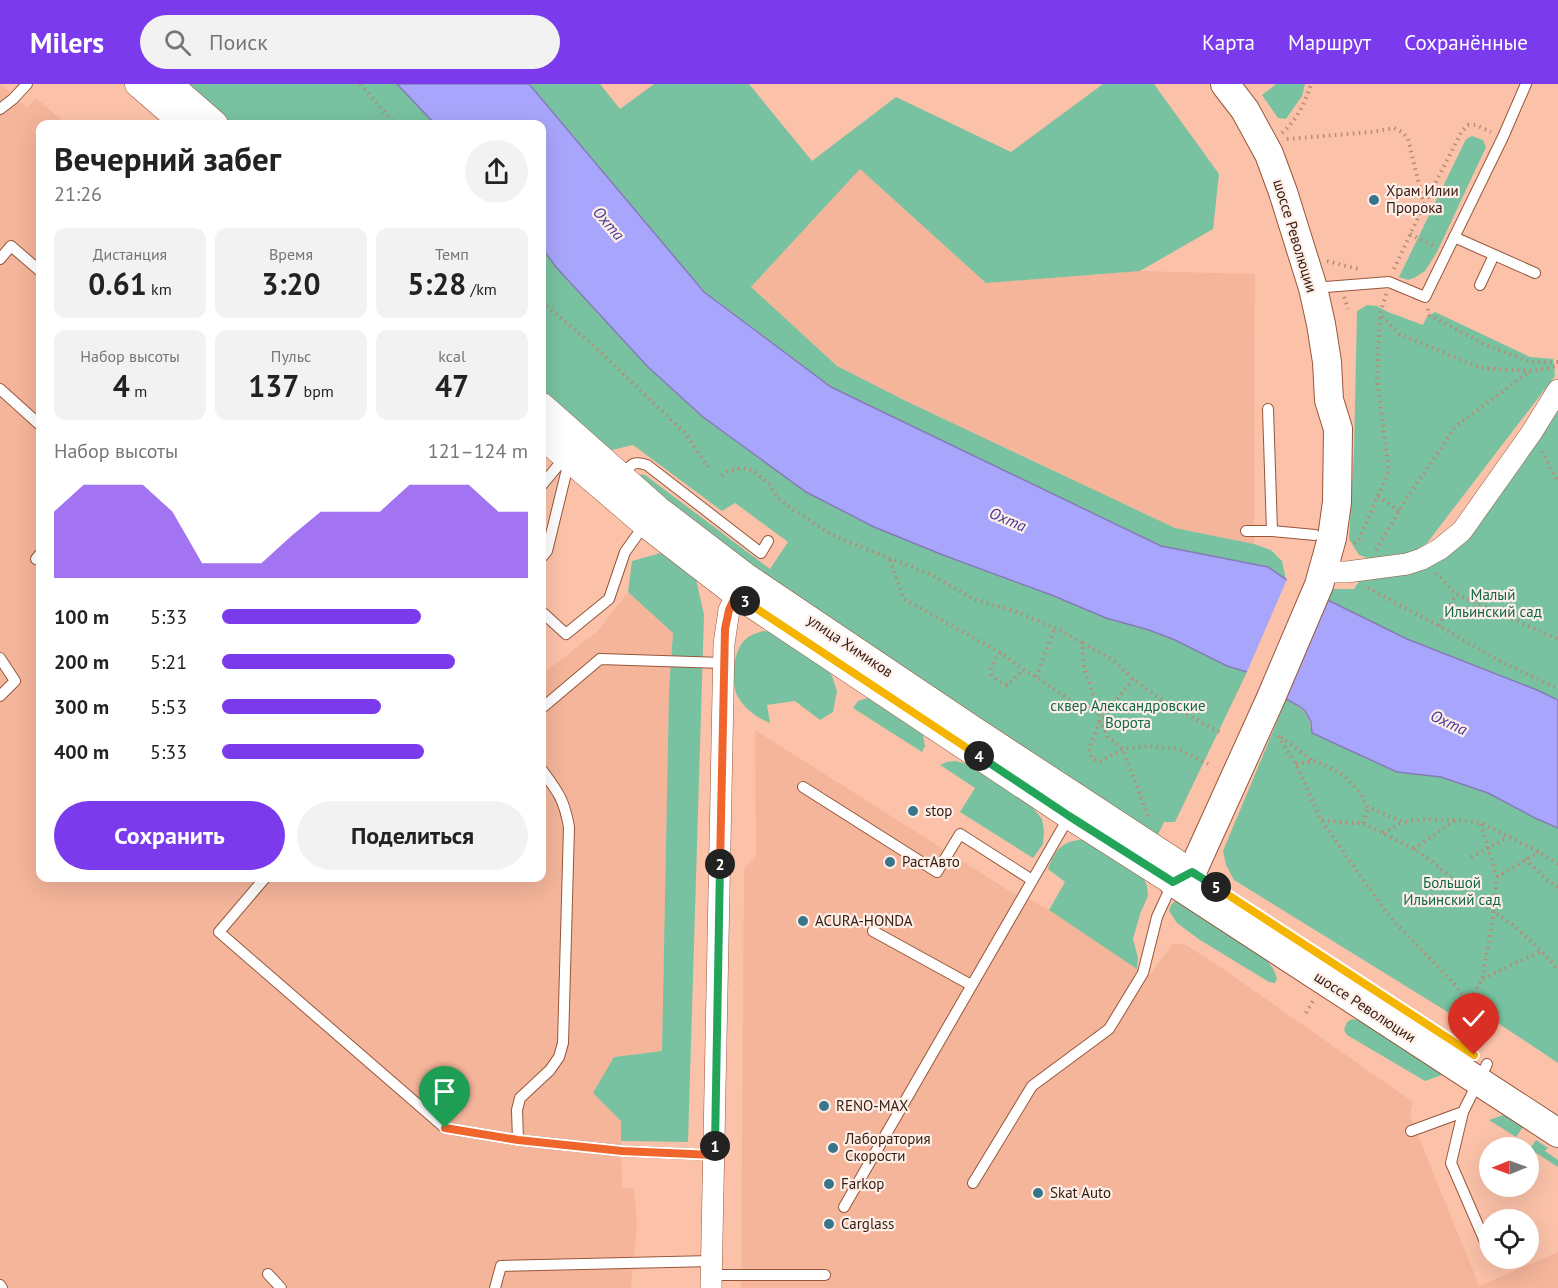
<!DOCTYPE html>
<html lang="ru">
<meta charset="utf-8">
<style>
body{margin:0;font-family:"PT Sans",sans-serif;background:#f2f2f2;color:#222;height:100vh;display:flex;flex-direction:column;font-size:22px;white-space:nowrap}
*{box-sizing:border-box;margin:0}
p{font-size:20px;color:#767676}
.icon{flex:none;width:33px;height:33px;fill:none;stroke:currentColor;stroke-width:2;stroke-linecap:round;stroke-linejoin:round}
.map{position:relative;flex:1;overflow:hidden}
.panel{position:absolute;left:36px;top:36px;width:510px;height:762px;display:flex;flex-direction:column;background:#fff;border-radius:12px;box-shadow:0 6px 24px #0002}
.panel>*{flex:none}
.needle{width:39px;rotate:269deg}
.controls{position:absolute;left:1479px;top:1053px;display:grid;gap:12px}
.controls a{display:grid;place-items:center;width:60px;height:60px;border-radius:50%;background:#fff;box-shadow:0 6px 24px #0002;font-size:30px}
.pin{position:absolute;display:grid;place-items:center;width:51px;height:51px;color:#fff;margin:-62px -26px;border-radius:50% 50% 50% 0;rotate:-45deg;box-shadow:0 0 6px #0007}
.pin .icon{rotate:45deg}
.km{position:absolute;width:30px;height:30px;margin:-15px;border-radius:50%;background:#222;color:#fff;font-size:16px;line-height:30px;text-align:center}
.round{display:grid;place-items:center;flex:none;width:63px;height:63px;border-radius:32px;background:#f2f2f2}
.head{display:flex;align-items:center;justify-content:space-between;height:102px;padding:0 18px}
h1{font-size:33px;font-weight:700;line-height:45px}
.stats{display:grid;grid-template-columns:repeat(3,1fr);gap:9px;height:102px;padding:6px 18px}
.stats div{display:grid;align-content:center;border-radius:12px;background:#f2f2f2;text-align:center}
.stats b{font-size:30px;font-weight:700}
.stats small{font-size:16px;font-weight:400}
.stats p{font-size:16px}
.chart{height:168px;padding:12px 18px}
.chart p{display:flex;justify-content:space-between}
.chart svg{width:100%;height:108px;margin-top:6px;fill:#7c3aed;opacity:.7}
.action{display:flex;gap:12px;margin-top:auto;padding:12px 18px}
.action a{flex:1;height:69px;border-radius:36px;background:#7c3aed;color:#fff;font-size:24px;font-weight:700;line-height:69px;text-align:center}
.action a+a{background:#f2f2f2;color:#222}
ul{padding:0 18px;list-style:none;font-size:20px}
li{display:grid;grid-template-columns:96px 72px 1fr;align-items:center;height:45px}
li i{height:15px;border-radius:8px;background:#7c3aed}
header{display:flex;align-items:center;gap:36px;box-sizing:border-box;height:84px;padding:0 30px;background:#7c3aed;color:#fff}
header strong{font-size:28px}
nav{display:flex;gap:33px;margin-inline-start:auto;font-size:21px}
.search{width:420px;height:54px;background:#f2f2f2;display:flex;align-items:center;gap:15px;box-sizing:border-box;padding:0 21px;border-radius:33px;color:#767676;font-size:22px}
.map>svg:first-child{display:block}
.built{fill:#f4b59a}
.green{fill:#78c2a1}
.water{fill:#a8a5fc;stroke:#867cb5;stroke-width:1.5}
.pier{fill:#fcc2a9}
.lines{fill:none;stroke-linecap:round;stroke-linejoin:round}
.service-casing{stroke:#96573b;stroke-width:12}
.minor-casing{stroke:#96573b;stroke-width:22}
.tertiary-casing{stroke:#96573b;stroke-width:27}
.secondary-casing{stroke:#96573b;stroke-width:30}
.path{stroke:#b98a75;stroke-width:4;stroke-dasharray:1.5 4.5;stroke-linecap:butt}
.service{stroke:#fff;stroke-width:10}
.minor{stroke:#fff;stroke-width:21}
.tertiary{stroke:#fff;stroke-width:26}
.secondary{stroke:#fff;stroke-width:28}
.split-1-casing{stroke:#fff;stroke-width:12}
.split-2-casing{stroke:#fff;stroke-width:12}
.split-3-casing{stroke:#fff;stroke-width:12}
.split-4-casing{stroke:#fff;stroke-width:12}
.split-5-casing{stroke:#fff;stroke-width:12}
.split-6-casing{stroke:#fff;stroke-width:12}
.split-1{stroke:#f0652b;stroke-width:8}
.split-2{stroke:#22a559;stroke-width:8}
.split-3{stroke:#f0652b;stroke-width:8}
.split-4{stroke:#f5b400;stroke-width:8}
.split-5{stroke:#22a559;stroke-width:8}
.split-6{stroke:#f5b400;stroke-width:8}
.poi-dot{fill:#38758b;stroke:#fdeee8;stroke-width:2}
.labels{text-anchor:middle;stroke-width:4.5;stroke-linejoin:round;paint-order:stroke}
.poi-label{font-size:15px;fill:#351b0f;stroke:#fdeee8;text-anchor:start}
.street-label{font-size:15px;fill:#351b0f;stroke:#fdeee8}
.park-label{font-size:15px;fill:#10674a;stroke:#fdeee8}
.water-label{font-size:16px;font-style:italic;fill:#463799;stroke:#fdeee8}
</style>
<header>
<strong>Milers</strong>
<div class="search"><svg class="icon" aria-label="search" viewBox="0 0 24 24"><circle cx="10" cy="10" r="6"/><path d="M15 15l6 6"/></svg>Поиск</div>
<nav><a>Карта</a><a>Маршрут</a><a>Сохранённые</a></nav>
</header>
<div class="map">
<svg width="1558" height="1204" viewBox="0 0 1558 1204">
<rect width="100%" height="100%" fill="#fcc2a9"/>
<g class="built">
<polygon points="0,0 27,23 36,14 66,40 40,40 40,794 542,794 542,590 598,547 628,508 673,549 669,606 662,967 614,973 621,1037 622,1104 634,1104 637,1141 631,1204 0,1204"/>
<polygon points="860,85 986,199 1140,187 1255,190 1254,460 1175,444 906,317 837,282 751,203"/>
<polygon points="755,646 1011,808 1033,817 1049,826 1149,892 1172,860 1184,860 1213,878 1413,1018 1410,1031 1479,1202 1558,1168 1558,1204 741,1204 744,784 756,772"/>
</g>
<g class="green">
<polygon points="182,0 397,0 435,40 229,40"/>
<polygon points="529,0 600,0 620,25 654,0 749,0 812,77 896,13 1011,68 1103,0 1154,0 1219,90 1213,145 1140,187 986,199 860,85 751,203 837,282 906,317 1175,444 1254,460 1271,466 1282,477 1286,496 1268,483 1161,462 831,303 704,208"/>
<polygon points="1276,0 1305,0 1302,12 1286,35 1278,34 1262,11"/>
<polygon points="1472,52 1483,56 1486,63 1437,168 1425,187 1414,194 1408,196 1399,193 1466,55"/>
<polygon points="542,164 556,183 648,283 703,333 806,408 874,443 943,471 1054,512 1106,534 1149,546 1175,556 1227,582 1247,588 1175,738 1164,738 1156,755 764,493 632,392 636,390 645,391 770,485 788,458 735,419 722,427 633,361 608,367 542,311"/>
<polygon points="1367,221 1377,222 1388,228 1423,241 1426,234 1435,228 1530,273 1553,275 1555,292 1427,459 1408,471 1377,477 1359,471 1349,455 1354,368 1357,227"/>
<polygon points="1558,327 1558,616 1537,606 1407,555 1328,517 1333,505 1354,505 1360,496 1448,472 1460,462 1472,450"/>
<polygon points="661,469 696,495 704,531 688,1058 621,1057 621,1037 593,1009 614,973 662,967 669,606 673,549 628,508 632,477"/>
<path d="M763,547L772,548L825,583L832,592L837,607L833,628L820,636L795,617L767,621L770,639C757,634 745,625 738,613C730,599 733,565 746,555C750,551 757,549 763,547Z"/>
<polygon points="868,614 923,651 925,662 922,668 853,624 858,617"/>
<path d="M1286,616C1303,624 1309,629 1312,649L1397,688L1441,693L1488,709L1535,734L1558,744V979L1489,933L1459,935L1234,796L1226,781L1223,767Z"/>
<polygon points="955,677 968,680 1032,723 1042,735 1044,747 1043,760 1033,774 960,728 975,704 940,681 947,678"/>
<path d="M1086,755L1141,788L1147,802L1148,812L1140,830L1133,855L1138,874L1137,885L1049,826L1065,798L1048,785C1056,764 1062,757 1086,755Z"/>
<path d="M1175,817H1180L1263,873C1270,880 1275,885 1277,895L1275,899L1269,898L1200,856L1177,839L1169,827L1171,821Z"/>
<polygon points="1352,935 1368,938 1448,989 1425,997 1347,951 1344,946 1347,938"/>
<polygon points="1506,1030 1525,1040 1516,1053 1489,1036"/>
<polygon points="1536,1056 1548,1064 1545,1067 1558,1076 1558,1083 1530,1065"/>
</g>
<polygon class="water" points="397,0 529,0 704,208 831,303 1161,462 1268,483 1287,496 1407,555 1537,606 1558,616 1558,744 1535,734 1488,709 1441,693 1397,688 1312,649 1311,638 1305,627 1299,622 1286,615 1247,588 1227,582 1175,556 1149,546 1106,534 1054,512 943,471 874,443 806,408 703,333 648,283 556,183 542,164 542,40 435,40"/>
<polygon class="pier" points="1288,493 1329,514 1285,618 1246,590"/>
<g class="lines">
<g class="service-casing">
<g id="service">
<polyline points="0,25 13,15 27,0"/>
<polyline points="1454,153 1535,189"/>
<polyline points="0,175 11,162 40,187"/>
<polyline points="1480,201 1494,171"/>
<polyline points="1313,204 1389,198 1425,213 1503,53 1526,0"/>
<polyline points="0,305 40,341"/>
<polyline points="1268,325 1272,447"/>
<path d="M622,392C631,381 632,376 647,381L761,469L768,457"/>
<polyline points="542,401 566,372"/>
<polyline points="1246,447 1272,447 1315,451"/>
<polyline points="542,473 547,467 569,377"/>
<polyline points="36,475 40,470"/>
<polyline points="542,528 566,550 609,515 625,468 645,440"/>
<polyline points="0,574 15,597 0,612"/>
<polyline points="542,624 600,575 723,579"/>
<polyline points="803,703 937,788 960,750 1032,796"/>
<polyline points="265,794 219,848 445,1044 518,1056 622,1067 714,1071"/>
<polyline points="873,847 971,901"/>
<polyline points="1487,980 1463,1028 1451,1079 1490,1169"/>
<polyline points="1411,1047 1463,1028"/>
<path d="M518,1056L517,1026L520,1014L550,986L559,973L563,959L569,743C564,715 558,708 542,686"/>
<polyline points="973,1099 1032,1002 1109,945 1143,889 1157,833 1173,798"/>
<polyline points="844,1123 1070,731"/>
<polyline points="268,1190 281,1204"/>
<polyline points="712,1191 825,1191"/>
<polyline points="0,1201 2,1204"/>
<polyline points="495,1204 501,1182 712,1177"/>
</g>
</g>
<g class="minor-casing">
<g id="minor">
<polyline points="1324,485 1335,488 1347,488 1407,480 1422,475 1440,465 1462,447 1532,348 1558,306"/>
<polyline points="711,1204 724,560 729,526 744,498"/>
</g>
</g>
<g class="tertiary-casing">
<g id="tertiary">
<polyline points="138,0 184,40"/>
<polyline points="169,0 215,40"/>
<polyline points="542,322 658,425 747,493 976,647 1176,778"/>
<polyline points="542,352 645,440 737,511 1069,732 1173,798"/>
</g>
</g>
<g class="secondary-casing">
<g id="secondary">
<polyline points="1173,798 1192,788 1270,616 1319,501 1332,454 1337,418 1338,345 1329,316 1327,278 1321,240 1313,204 1283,108 1269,70 1245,26 1225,0"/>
<polyline points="1173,798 1558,1049"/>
</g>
</g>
<g class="path">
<polyline points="360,0 395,40"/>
<path d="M1282,49C1297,36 1305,19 1311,0"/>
<polyline points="1287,55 1372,48 1394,44 1402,48 1408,55 1424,121"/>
<polyline points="1410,150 1436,163"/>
<polyline points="1327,177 1358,185"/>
<polyline points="1394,185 1424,121 1462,47 1468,41 1476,41 1491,48"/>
<polyline points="1386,210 1380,230 1399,250 1481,284 1530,287 1558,282"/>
<polyline points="1344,213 1348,225"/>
<polyline points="542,218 593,261 685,349 709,384"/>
<polyline points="1428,225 1429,231 1484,260 1530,278 1558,278"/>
<polyline points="1542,367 1558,398"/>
<polyline points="722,392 728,387 742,384 754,387 769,400 777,413 785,420 810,437 836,453 932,491 973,515 1017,528 1060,546 1082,559 1084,584 1098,626"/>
<polyline points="1378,412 1399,427"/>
<polyline points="1354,459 1358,457 1389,387 1377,294 1380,230"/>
<polyline points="1376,466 1405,417 1456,342 1530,287"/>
<polyline points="890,476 904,515 1001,569 1024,586 1036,593 1074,619 1098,626 1100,637 1108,653 1123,665 1148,733"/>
<polyline points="1436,489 1456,510 1558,555"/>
<polyline points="1368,504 1439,542 1500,577 1558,605"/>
<polyline points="1439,542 1456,510"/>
<polyline points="1083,559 1114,577 1133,595 1168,620 1223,650"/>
<path d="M1001,569C987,585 986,592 1007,601L1024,586"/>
<polyline points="1036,593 1055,543"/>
<polyline points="1133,595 1100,637 1089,665 1092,675 1101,677 1123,665 1148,662 1178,665 1208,680"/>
<polyline points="1278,652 1296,680 1321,736 1356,786 1390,833 1457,903 1468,920 1475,941"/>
<polyline points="1281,653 1313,677"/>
<polyline points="1296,680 1314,677 1329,683 1345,692 1359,708 1368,723 1403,738 1424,735 1455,736 1481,739 1539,768 1558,780"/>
<polyline points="1322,736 1349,739 1363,739 1414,765 1433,778 1479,818 1512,840 1541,867 1558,885"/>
<polyline points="1363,739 1368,723"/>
<polyline points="1481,740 1497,793 1494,828 1482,895"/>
<polyline points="1383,749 1403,738"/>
<polyline points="1414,765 1455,736"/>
<polyline points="1471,773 1508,753"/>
<polyline points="1525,775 1548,797 1558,803"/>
<polyline points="1497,793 1539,768"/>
<polyline points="1468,920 1482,895 1541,867"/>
<polyline points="1306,929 1313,917"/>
</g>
<use href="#service" class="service"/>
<use href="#minor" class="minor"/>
<use href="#tertiary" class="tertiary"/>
<use href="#secondary" class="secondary"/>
</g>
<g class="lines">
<g class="split-1-casing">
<polyline id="split-1" points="445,1044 518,1056 622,1067 714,1071 715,1062"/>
</g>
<g class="split-2-casing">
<polyline id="split-2" points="715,1062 720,780"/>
</g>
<g class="split-3-casing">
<polyline id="split-3" points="720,780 725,545 729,526 736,511 745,517"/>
</g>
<g class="split-4-casing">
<polyline id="split-4" points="745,517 979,672"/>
</g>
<g class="split-5-casing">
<polyline id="split-5" points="979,672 1069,732 1173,798 1192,788 1216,803"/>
</g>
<g class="split-6-casing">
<polyline id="split-6" points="1216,803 1474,971"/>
</g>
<use href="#split-1" class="split-1"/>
<use href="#split-2" class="split-2"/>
<use href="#split-3" class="split-3"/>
<use href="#split-4" class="split-4"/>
<use href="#split-5" class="split-5"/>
<use href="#split-6" class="split-6"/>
</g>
<g class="poi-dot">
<circle cx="1374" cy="116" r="6"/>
<circle cx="913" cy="727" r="6"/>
<circle cx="890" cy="778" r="6"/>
<circle cx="803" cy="837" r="6"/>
<circle cx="824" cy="1022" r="6"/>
<circle cx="833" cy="1064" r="6"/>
<circle cx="829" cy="1100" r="6"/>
<circle cx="1038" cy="1109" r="6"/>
<circle cx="829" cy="1140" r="6"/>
</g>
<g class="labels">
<g class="poi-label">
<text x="1386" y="112">Храм Илии<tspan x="1386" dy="17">Пророка</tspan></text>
<text x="925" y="732">stop</text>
<text x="902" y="783">РастАвто</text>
<text x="815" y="842">ACURA-HONDA</text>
<text x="836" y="1027">RENO-MAX</text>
<text x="845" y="1060">Лаборатория<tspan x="845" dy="17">Скорости</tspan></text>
<text x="841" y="1105">Farkop</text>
<text x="1050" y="1114">Skat Auto</text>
<text x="841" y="1145">Carglass</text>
</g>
<g class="street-label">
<text transform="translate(1295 152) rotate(73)" y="5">шоссе Революции</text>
<text transform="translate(850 562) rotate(34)" y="5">улица Химиков</text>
<text transform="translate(1365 923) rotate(33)" y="5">шоссе Революции</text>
</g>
<g class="park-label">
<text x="1493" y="516">Малый<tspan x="1493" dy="17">Ильинский сад</tspan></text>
<text x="1128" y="627">сквер Александровские<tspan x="1128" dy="17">Ворота</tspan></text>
<text x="1452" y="804">Большой<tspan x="1452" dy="17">Ильинский сад</tspan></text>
</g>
<g class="water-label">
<text transform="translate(609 139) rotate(49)" y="6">Охта</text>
<text transform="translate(1008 435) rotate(23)" y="6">Охта</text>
<text transform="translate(1449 638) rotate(25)" y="6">Охта</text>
</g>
</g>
</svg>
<div class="controls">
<a><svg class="needle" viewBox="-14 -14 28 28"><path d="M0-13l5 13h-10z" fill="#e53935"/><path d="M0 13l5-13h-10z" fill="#767676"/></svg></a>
<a><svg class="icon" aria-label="locate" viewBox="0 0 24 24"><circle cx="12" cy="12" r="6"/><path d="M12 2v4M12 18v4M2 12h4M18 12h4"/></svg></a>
</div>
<div class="pin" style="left:445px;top:1044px;background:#1e9e55"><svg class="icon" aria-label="arrive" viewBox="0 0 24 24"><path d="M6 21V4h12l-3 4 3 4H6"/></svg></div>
<div class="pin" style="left:1474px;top:971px;background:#d93025"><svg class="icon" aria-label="check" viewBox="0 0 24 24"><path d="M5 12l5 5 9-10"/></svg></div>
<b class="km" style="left:715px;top:1062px">1</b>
<b class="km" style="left:720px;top:780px">2</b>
<b class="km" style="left:745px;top:517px">3</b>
<b class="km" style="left:979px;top:672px">4</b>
<b class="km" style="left:1216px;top:803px">5</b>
<section class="panel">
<div class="head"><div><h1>Вечерний забег</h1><p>21:26</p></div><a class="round"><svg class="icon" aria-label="share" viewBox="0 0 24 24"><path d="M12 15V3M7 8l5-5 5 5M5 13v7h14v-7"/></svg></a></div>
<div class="stats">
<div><p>Дистанция</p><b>0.61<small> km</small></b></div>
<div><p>Время</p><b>3:20</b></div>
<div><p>Темп</p><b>5:28<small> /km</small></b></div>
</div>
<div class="stats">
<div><p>Набор высоты</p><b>4<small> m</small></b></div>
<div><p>Пульс</p><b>137<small> bpm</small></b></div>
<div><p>kcal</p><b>47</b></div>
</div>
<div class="chart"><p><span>Набор высоты</span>121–124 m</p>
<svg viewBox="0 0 160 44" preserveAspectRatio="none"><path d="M0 44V17L10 6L20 6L30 6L40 17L50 38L60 38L70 38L80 27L90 17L100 17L110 17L120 6L130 6L140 6L150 17L160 17V44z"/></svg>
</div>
<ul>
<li><b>100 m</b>5:33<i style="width:65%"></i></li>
<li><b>200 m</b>5:21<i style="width:76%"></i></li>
<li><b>300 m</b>5:53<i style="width:52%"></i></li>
<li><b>400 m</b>5:33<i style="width:66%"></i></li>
</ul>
<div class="action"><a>Сохранить</a><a>Поделиться</a></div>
</section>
</div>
